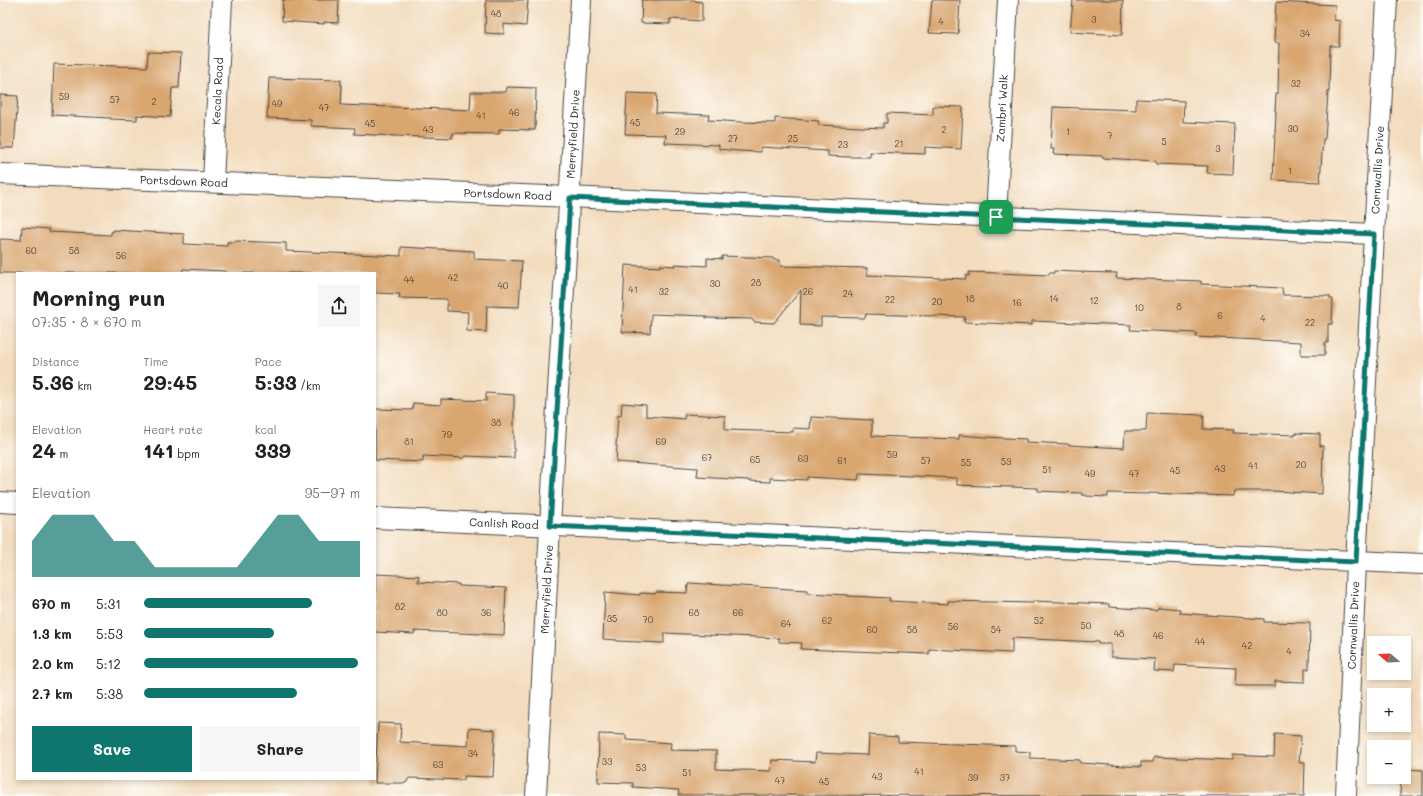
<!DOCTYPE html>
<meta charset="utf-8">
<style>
body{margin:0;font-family:Mali,sans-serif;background:#f6f6f6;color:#222;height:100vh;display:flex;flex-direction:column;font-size:15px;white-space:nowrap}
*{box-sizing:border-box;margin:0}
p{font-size:13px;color:#767676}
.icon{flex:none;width:22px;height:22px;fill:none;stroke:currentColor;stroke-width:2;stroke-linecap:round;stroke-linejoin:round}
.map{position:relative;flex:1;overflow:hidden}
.drawer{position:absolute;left:16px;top:272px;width:360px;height:508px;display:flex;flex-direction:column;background:#fff;border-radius:0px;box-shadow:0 2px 6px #0003}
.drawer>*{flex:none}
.needle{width:26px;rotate:289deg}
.controls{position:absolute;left:1367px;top:636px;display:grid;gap:8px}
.controls a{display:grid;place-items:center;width:44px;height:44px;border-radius:0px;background:#fff;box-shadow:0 2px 6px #0003;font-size:20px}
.pin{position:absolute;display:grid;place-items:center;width:34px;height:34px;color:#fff;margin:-17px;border-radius:8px;box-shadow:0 2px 6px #0006}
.round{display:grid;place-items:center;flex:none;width:42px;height:42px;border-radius:0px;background:#f6f6f6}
.summary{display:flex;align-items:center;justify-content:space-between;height:68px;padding:0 16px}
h1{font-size:22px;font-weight:700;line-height:30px}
.metrics{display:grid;grid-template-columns:repeat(3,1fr);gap:6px;height:68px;padding:4px 16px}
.metrics div{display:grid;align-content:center}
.metrics b{font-size:20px;font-weight:700}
.metrics small{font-size:11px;font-weight:400}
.metrics p{font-size:11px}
.chart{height:112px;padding:8px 16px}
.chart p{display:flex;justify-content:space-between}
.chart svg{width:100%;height:72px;margin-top:4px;fill:#0f766e;opacity:.7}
.primary-button{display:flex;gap:8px;margin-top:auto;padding:8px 16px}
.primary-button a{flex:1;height:46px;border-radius:0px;background:#0f766e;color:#fff;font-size:16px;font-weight:700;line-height:46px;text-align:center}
.primary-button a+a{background:#f6f6f6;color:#222}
ul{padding:0 16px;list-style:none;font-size:13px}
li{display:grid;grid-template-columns:64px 48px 1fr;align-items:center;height:30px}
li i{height:10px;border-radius:5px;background:#0f766e}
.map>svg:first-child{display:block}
.building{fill:#d9a670}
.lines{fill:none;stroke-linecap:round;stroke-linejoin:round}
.minor-casing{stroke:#494641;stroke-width:22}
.minor{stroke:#fff;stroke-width:20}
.route-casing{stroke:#fff;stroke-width:8}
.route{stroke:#0f766e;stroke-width:5}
.labels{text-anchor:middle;stroke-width:4;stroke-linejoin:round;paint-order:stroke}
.number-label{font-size:9px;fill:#564a3c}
.street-label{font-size:11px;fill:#2b2b2b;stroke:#fdfcf7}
</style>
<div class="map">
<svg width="1423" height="796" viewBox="0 0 1423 796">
<rect width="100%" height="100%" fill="#fdfcf7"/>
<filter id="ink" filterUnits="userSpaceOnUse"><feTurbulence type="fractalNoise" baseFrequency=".025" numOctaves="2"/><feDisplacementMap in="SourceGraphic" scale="8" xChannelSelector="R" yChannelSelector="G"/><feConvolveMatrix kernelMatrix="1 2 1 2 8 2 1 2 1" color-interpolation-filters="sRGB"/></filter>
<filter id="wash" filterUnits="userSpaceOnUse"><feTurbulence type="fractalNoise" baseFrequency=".012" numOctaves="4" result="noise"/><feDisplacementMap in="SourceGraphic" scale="16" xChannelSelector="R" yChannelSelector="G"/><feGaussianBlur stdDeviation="0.9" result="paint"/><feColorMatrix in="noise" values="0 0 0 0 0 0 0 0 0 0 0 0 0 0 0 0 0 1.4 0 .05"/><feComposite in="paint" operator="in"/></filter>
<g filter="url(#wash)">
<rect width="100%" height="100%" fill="#f3dcbd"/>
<g id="blocks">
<g class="building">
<polygon points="283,0 339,0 338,23 324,22 324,24 282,21"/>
<polygon points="486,0 528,0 526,26 504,24 504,34 485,33"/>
<polygon points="642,0 695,0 695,1 702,2 702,21 670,19 670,24 641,23"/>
<polygon points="932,0 960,0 958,34 929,33"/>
<polygon points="1073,0 1123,0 1122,35 1070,32"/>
<polygon points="1276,2 1335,5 1334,20 1340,21 1339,46 1330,46 1329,92 1328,92 1325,139 1323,139 1320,182 1273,180 1276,111 1275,111 1276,94 1278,94 1279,43 1274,43"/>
<polygon points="148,52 181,53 179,88 172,88 170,117 137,115 137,120 110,119 111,118 52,115 54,64 147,67"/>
<polygon points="269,78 341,80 341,85 342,85 341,105 470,110 471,92 506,92 507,87 536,88 535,130 499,129 499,134 453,133 452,138 397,136 354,134 355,128 311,126 311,120 267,118"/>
<polygon points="627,93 657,94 656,113 709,115 708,120 740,122 775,123 775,118 819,121 818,125 883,128 883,123 887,123 887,113 933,115 933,106 963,107 961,149 925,147 925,154 870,152 870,157 848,157 828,156 828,151 761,147 761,152 739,151 719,149 719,145 665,143 666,135 625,134"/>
<polygon points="0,95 18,96 14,148 0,148"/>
<polygon points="1136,99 1184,101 1183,122 1235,124 1233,174 1207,173 1208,166 1156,164 1156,161 1103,158 1103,156 1053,154 1054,149 1051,149 1053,107 1136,110"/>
<polygon points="22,227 49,229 49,232 111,235 111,232 113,232 113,230 184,234 184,244 227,246 227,242 235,242 235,241 286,243 286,251 401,256 401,247 474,251 474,259 522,261 519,307 487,306 486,332 467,331 468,312 447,311 447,299 399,298 400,294 375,293 375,273 226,273 226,271 183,269 182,273 0,273 0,239 21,240"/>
<polygon points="722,256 773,258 774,260 780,260 780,266 867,268 867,275 966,279 966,275 969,276 969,272 1049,275 1049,273 1054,273 1054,271 1075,272 1117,273 1116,278 1201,281 1201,284 1282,288 1283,295 1330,296 1330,299 1333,299 1332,324 1328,324 1328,343 1325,343 1325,355 1301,355 1301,342 1196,337 1197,333 1130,330 1131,325 1032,321 1032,325 964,322 965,317 866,314 865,318 821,317 821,326 800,325 801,290 774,323 754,322 752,319 706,318 706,316 651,314 650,333 622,332 625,265 660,267 660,265 675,266 674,264 707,266 707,258 722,259"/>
<polygon points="486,393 514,395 514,458 465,456 465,458 423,456 423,462 375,460 375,409 412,410 413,403 441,405 441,399 486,401"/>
<polygon points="622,403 646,405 646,416 684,419 685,414 725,416 725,430 793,432 793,428 810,429 811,417 872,420 872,436 959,439 959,435 985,437 1026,439 1026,442 1068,444 1068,445 1124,448 1125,431 1146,431 1147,413 1204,415 1203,429 1234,430 1233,433 1296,435 1296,433 1320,434 1320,446 1323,446 1322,494 1274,491 1234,491 1233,496 1149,493 1149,494 1108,493 1108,497 1086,496 1086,495 1082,495 1082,493 1038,491 1038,488 957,485 957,478 914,476 859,474 858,480 807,477 807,480 770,478 770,482 748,481 748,480 697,477 698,468 616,462 617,446 616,446 618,415 621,416"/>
<polygon points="375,574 419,576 418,582 459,584 459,586 506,588 504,635 414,631 414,634 375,632"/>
<polygon points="689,583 807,590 807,593 848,595 848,596 890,598 889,601 948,604 948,601 1033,603 1033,601 1109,604 1109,607 1155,610 1158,609 1158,607 1180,609 1179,613 1264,619 1264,622 1310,623 1309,669 1305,669 1305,682 1275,681 1275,686 1235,686 1236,668 1175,665 1174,672 1154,671 1155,659 1111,657 1111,644 1098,644 1098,642 1012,638 1012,653 929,649 929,654 801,649 802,643 779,642 779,638 732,636 664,633 664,643 617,641 617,640 603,639 605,592 640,595 640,593 655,594 656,592 687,593 688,585 689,585"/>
<polygon points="378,723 401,724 400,742 468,746 469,728 495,730 493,777 464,776 464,780 409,778 406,783 375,783"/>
<polygon points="599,734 626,735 626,740 671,743 670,750 716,751 716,769 771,771 772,760 815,762 816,753 868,755 869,735 898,737 898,742 1015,746 1015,751 1030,752 1030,758 1080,760 1080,763 1141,767 1141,762 1153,762 1154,757 1232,760 1232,755 1274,757 1275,734 1301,736 1299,762 1305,762 1304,796 678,795 679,790 633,787 633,783 598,782"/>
<polygon points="1404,769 1423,770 1423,796 1400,796 1401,777 1404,777"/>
</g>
</g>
</g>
<g filter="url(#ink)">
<use href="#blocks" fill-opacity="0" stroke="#494641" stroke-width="1"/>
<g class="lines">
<g class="minor-casing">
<g id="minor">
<path id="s1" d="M0,174L547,196L1374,234"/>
<path id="s2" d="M213,182L222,0"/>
<path id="s3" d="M996,217L1008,0"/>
<polyline points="0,502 17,503"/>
<path id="s4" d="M375,518L1423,564"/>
<path id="s5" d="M536,796L550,526L581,0"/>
<path id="s6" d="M1346,796L1356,562L1387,0"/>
</g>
</g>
<use href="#minor" class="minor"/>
</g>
</g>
<g class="lines" filter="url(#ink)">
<g class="route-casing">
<polygon id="route" points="570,198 1374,234 1356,562 550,526"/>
</g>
<use href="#route" class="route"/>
</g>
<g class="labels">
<g class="number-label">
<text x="496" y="17">48</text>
<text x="1094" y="23">3</text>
<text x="941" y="25">4</text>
<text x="1305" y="37">34</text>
<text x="1296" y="87">32</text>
<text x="64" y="100">59</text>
<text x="115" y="103">57</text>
<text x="154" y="105">2</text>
<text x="277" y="107">49</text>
<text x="324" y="111">47</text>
<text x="514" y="116">46</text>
<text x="481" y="119">41</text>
<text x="635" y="126">45</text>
<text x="370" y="127">45</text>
<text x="1293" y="132">30</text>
<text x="428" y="133">43</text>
<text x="944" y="133">2</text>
<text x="680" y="135">29</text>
<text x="1068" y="135">1</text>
<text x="1110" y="139">7</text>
<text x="733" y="142">27</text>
<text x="793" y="142">25</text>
<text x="1164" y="145">5</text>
<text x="899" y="147">21</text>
<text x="843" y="148">23</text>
<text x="1218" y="152">3</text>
<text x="1290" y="174">1</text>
<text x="31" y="254">60</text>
<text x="74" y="254">58</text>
<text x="121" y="259">56</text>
<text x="453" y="281">42</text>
<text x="409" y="283">44</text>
<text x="756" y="286">28</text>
<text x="715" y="287">30</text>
<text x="503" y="289">40</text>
<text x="633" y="293">41</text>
<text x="664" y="295">32</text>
<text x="808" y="295">26</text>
<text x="848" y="297">24</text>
<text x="970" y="302">18</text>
<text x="1054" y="302">14</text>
<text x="890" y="303">22</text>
<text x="1094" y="304">12</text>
<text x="937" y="305">20</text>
<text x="1017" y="306">16</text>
<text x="1179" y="310">8</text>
<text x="1139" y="311">10</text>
<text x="1220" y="319">6</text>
<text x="1263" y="322">4</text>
<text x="1310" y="326">22</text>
<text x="496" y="426">38</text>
<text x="447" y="438">79</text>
<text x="409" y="445">81</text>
<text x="661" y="445">69</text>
<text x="892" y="458">59</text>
<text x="707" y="461">67</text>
<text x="803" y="462">63</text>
<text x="755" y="463">65</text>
<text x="842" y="464">61</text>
<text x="926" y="464">57</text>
<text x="1006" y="465">53</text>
<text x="966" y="466">55</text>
<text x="1301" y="468">20</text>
<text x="1253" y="469">41</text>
<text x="1220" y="472">43</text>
<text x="1047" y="473">51</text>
<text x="1175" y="474">45</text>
<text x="1090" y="477">49</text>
<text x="1134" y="477">47</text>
<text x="400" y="610">82</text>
<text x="442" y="616">80</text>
<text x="486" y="616">36</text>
<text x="694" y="616">68</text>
<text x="738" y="616">66</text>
<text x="612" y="622">35</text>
<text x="648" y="623">70</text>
<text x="827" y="624">62</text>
<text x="1039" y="624">52</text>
<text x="786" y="627">64</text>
<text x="1086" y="629">50</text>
<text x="953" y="630">56</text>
<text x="872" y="633">60</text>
<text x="912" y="633">58</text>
<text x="996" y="633">54</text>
<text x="1119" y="637">48</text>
<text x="1158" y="639">46</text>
<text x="1200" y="645">44</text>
<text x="1247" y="649">42</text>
<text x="1289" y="655">4</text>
<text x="473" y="757">34</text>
<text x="607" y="765">33</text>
<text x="438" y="768">63</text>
<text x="641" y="771">53</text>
<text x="919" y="775">41</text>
<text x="687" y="776">51</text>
<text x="877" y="780">43</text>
<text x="973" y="781">39</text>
<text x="1005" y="781">37</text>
<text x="780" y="784">47</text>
<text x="824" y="785">45</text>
</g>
<g class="street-label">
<text dy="4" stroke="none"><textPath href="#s2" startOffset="91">Kecala Road</textPath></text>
<text dy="4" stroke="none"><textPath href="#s3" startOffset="109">Zambri Walk</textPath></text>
<text dy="4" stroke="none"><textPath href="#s5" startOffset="663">Merryfield Drive</textPath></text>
<text dy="4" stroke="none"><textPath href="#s6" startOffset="627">Cornwallis Drive</textPath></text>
<text dy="4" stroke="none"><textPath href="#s1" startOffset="184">Portsdown Road</textPath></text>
<text dy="4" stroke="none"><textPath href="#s1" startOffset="508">Portsdown Road</textPath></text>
<text dy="4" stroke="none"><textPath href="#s4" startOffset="129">Canlish Road</textPath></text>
<text dy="4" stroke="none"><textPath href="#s5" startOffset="207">Merryfield Drive</textPath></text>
<text dy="4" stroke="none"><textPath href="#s6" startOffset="171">Cornwallis Drive</textPath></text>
</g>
</g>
</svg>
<div class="controls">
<a><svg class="needle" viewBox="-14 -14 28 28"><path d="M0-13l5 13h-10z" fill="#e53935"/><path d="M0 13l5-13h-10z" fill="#767676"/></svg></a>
<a>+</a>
<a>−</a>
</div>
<div class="pin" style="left:996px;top:217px;background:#1e9e55"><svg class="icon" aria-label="arrive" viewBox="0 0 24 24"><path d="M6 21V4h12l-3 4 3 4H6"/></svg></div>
<section class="drawer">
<div class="summary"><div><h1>Morning run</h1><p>07:35 · 8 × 670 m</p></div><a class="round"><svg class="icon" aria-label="share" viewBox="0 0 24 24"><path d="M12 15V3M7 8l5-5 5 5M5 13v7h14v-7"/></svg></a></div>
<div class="metrics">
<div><p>Distance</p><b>5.36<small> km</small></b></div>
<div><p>Time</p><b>29:45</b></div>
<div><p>Pace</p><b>5:33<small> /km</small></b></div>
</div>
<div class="metrics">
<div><p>Elevation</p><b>24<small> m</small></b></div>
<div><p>Heart rate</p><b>141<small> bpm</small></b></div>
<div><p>kcal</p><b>339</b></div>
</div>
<div class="chart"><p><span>Elevation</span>95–97 m</p>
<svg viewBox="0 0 160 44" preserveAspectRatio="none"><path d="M0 44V22L10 6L20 6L30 6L40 22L50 22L60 38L70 38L80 38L90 38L100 38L110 22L120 6L130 6L140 22L150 22L160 22V44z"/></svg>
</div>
<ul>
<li><b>670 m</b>5:31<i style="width:78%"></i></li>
<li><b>1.3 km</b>5:53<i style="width:60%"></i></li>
<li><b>2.0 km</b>5:12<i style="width:99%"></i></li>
<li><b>2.7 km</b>5:38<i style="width:71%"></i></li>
</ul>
<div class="primary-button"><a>Save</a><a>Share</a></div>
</section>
</div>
